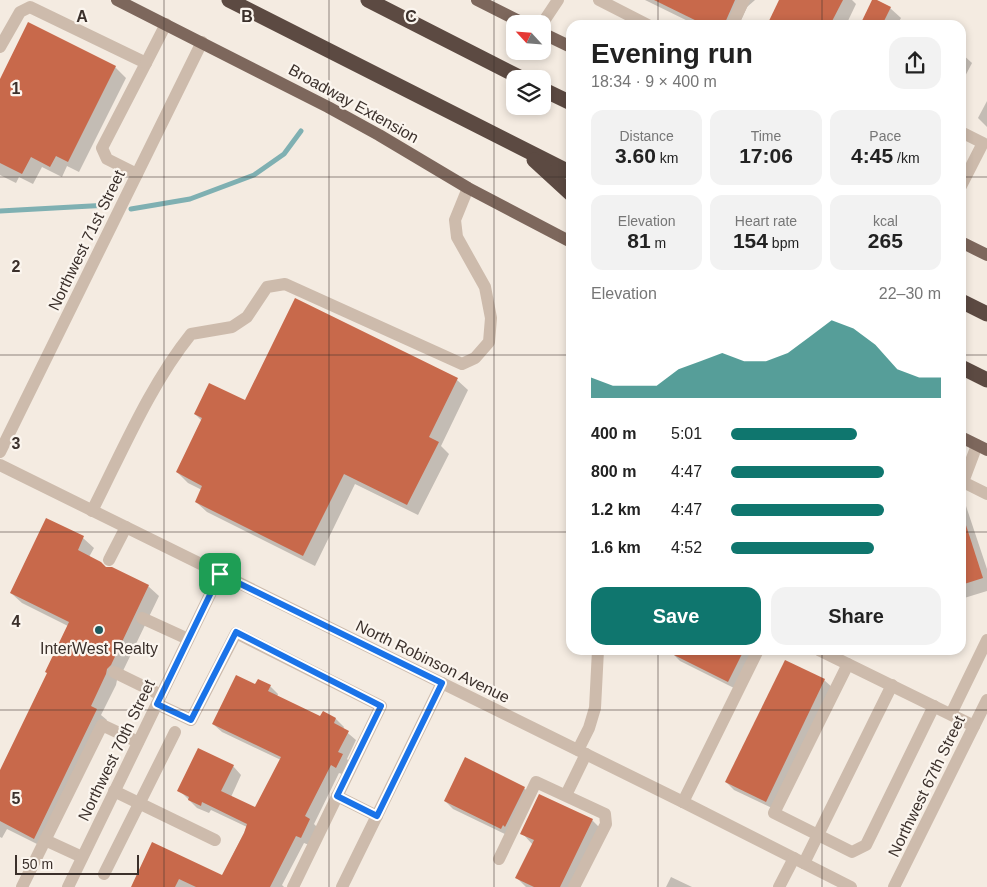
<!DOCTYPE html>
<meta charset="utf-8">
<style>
body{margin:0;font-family:Helvetica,sans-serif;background:#f2f2f2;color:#222;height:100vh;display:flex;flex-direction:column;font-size:19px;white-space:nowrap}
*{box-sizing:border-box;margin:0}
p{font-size:16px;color:#767676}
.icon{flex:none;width:28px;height:28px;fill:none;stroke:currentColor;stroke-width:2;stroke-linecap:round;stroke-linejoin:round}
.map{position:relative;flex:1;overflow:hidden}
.side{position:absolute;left:566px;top:20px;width:400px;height:635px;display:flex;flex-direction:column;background:#fff;border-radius:15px;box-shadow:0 2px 8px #0003}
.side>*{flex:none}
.needle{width:32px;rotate:296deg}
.tools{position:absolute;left:506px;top:15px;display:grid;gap:10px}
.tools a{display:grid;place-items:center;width:45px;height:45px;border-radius:10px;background:#fff;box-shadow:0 2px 8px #0003;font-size:25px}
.scale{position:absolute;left:15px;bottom:12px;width:124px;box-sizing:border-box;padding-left:5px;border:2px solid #3b302b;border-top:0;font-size:14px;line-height:18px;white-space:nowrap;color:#3b302b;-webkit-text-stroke:4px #fbf5ee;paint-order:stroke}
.pin{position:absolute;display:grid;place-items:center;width:42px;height:42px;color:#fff;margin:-21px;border-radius:10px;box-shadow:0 2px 8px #0006}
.round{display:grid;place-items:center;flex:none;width:52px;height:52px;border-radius:15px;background:#f2f2f2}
.head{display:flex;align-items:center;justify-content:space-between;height:85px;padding:0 25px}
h1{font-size:28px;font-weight:800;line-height:38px}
.stats{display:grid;grid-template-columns:repeat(3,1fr);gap:8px;height:85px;padding:5px 25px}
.stats div{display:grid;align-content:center;border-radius:12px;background:#f2f2f2;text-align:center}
.stats b{font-size:21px;font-weight:800}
.stats small{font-size:14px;font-weight:400}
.stats p{font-size:14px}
.chart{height:140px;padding:10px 25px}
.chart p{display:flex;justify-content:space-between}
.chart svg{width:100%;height:90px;margin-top:5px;fill:#0f766e;opacity:.7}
.button{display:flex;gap:10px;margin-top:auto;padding:10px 25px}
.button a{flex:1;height:58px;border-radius:15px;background:#0f766e;color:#fff;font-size:20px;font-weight:800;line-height:58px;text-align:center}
.button a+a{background:#f2f2f2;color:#222}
ul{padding:0 25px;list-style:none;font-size:16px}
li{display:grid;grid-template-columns:80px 60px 1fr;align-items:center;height:38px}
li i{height:12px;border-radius:6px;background:#0f766e}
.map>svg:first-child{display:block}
.shadow{fill:#0003}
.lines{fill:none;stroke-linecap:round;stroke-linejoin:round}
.stream{stroke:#7fb0b2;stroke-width:5}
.building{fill:#c8694b}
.minor{stroke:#cdbbac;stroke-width:12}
.major{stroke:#7d675c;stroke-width:12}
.highway{stroke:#5c4a42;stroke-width:15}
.route-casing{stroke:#fff;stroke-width:10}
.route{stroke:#1a73e8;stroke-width:6}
.grid{fill:none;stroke:#3b302b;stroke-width:1;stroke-opacity:0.55}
.poi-dot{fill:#1f5a5e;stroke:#fbf5ee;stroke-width:2}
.labels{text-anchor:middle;stroke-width:4.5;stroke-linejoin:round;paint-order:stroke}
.street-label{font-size:16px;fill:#3b302b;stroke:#fbf5ee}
.poi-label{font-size:16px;fill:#3b302b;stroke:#fbf5ee}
.grid-label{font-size:16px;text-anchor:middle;font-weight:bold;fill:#3b302b;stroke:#fbf5ee;stroke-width:4.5;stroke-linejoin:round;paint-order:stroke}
</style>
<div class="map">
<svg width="987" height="887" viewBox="0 0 987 887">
<rect width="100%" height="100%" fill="#f4ebe1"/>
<g class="shadow">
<polygon points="645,0 755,0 747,7 739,25 696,25"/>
<polygon points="781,0 852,0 856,4 846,25 768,25"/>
<polygon points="890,8 901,18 897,25 862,25"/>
<polygon points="961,53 972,63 961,84"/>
<polygon points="115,67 126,78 79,172 67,166 62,177 42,167 33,184 19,177 16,183 0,175 0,81"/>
<polygon points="987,101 987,127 978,118"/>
<polygon points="457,380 468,390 441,446 449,454 418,515 355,484 315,566 207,512 196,502 202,490 188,483 177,472 202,421 195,414 245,402"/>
<polygon points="961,501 966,506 987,569 987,591 961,599"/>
<polygon points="46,520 83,538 94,548 89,557 106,569 148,586 159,596 121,675 117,680 116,685 101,715 107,720 45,848 7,829 2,838 0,837 0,772 48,674 68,626 22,603 11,593"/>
<polygon points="673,650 756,650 736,689 680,661 672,653"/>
<polygon points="824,680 833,688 774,809 734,790 726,782"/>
<polygon points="256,686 270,686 278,694 277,697 321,718 336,719 344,727 343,729 356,740 347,759 351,763 345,775 339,773 314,824 318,828 309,845 304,843 282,885 284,887 134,887 153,844 222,877 247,827 211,810 209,813 197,808 179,790 233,766 241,775 231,797 256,809 281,760 222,732 213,724"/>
<polygon points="524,788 532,796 509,836 453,809 445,801"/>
<polygon points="592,820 603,831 576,887 526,887 517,878 533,845 522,833"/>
<polygon points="671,877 692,887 666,887"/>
</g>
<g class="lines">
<g class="stream">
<polyline points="131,209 190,199 254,175 284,154 301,131"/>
<polyline points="0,211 109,205"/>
</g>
</g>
<g class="building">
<polygon points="654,0 735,0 724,25 705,25"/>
<polygon points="779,0 843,0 830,25 767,25"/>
<polygon points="872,0 877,0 891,7 882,25 860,25"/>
<polygon points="28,22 116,66 68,162 56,156 50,167 31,157 22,174 0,163 0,79"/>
<polygon points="295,298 458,378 429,437 439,442 407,505 344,474 303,556 195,502 202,486 176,472 202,418 194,414 209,383 245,400"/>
<polygon points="46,518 84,536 78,550 101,562 106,567 112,567 149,585 111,665 107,669 106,674 91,706 97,709 34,839 0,821 0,770 47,673 45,672 69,622 10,593"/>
<polygon points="961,519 964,519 983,578 961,585"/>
<polygon points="664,650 744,650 728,682"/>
<polygon points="785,660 825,679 766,802 725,782"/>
<polygon points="236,675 255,684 258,679 271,685 268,691 320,716 323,711 336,718 334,723 349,731 338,752 343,754 336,768 331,765 305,816 310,819 301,838 296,836 270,887 196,887 179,879 175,887 131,887 152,842 222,875 244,833 247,824 202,802 201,806 188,800 189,797 177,791 198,748 234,765 221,791 255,807 281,757 212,724"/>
<polygon points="465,757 525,787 505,827 503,825 501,829 444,801"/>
<polygon points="539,794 593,819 560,887 534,887 515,878 534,840 520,834"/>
</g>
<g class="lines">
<g class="minor">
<polyline points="599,0 648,25"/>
<polyline points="542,24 558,0"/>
<polyline points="732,25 744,0"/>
<polyline points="0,47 20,12 30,7 146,63 102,148 107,159 137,174"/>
<polyline points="146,63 166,24"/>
<polyline points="961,132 983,143 961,186"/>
<polyline points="977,445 963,482 987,494"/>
<polyline points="0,452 202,42"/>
<polyline points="0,465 683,802 851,887"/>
<path d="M92,511C122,452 150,385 191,334L232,327L247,317L267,287L285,284L462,364L475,358L489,342L491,318L485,287L457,237L455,220L468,188"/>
<polyline points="109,560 126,527"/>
<polyline points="142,618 188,639"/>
<polyline points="819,650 974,726"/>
<polyline points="848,664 774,813 852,852 866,845 934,706"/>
<polyline points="114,672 161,695"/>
<polyline points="157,704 191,720 236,633 381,706 293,887"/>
<polyline points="951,714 987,640"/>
<polyline points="578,750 589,728 595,708 598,650"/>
<polyline points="114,791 215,840"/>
<polyline points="566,795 586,754"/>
<polyline points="337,796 377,816"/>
<polyline points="683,802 758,650"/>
<polyline points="45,840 82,857"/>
<polyline points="499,859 536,782 605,814 606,824 574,887"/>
<polyline points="804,863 892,685"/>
<polyline points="104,874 175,732"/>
<polyline points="22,887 102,725 138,742"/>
<polyline points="68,887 220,574"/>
<polyline points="342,887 442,683"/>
<polyline points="779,887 794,858"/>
<polyline points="894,887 987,700"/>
</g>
<g class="major">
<polyline points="117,0 328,107 379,135 468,188 571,242"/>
<polyline points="477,0 525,24"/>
<polyline points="542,33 571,47"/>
<polyline points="961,242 987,255"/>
<polyline points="961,437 987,450"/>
</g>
<g class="highway">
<polyline points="229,0 571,173"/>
<polyline points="368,0 523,79"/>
<polyline points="542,89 571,103"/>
<polyline points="534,160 571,194"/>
<polyline points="961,301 987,314"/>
<polyline points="961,367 987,380"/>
</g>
</g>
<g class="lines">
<g class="route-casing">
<polygon id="route" points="220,574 442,683 377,816 337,796 381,706 236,632 191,720 157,704"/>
</g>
<use href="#route" class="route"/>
</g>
<path class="grid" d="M164,0V887M329,0V887M494,0V887M658,0V25M822,0V25M0,177H571M961,177H987M0,355H571M961,355H987M0,532H571M961,532H987M658,650V887M822,650V887M0,710H987"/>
<circle class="poi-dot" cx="99" cy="630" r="5"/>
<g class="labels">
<g class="street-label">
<text transform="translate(354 103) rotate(29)" y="6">Broadway Extension</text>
<text transform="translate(86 240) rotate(-64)" y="6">Northwest 71st Street</text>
<text transform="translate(433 661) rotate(26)" y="6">North Robinson Avenue</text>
<text transform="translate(116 750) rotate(-64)" y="6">Northwest 70th Street</text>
<text transform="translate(926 786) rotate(-64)" y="6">Northwest 67th Street</text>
</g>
<g class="poi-label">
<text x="99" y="654">InterWest Realty</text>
</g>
</g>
<g class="grid-label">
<text x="82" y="22">A</text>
<text x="247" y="22">B</text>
<text x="411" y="22">C</text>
<text x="16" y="94">1</text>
<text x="16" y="272">2</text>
<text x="16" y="449">3</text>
<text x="16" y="627">4</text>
<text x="16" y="804">5</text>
</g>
</svg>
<div class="tools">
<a><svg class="needle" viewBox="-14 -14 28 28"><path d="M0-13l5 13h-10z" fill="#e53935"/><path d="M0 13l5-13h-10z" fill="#767676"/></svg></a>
<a><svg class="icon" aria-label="layers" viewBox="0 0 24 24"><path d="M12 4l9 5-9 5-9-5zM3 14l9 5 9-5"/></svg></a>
</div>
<div class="scale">50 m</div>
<div class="pin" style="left:220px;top:574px;background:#1e9e55"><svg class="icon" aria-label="arrive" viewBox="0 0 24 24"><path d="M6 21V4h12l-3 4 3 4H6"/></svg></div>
<section class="side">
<div class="head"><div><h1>Evening run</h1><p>18:34 · 9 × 400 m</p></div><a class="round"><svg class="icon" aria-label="share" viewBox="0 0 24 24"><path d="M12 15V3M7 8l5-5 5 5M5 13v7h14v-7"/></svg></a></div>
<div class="stats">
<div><p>Distance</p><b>3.60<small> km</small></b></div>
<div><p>Time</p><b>17:06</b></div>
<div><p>Pace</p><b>4:45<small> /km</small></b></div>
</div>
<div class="stats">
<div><p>Elevation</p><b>81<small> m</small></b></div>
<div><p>Heart rate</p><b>154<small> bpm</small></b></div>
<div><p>kcal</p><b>265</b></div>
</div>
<div class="chart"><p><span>Elevation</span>22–30 m</p>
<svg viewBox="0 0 160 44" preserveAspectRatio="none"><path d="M0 44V34L10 38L20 38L30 38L40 30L50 26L60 22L70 26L80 26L90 22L100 14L110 6L120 10L130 18L140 30L150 34L160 34V44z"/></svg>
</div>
<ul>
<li><b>400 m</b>5:01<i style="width:60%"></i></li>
<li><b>800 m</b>4:47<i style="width:73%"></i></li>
<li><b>1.2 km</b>4:47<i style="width:73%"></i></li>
<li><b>1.6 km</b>4:52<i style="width:68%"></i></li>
</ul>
<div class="button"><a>Save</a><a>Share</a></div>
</section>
</div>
